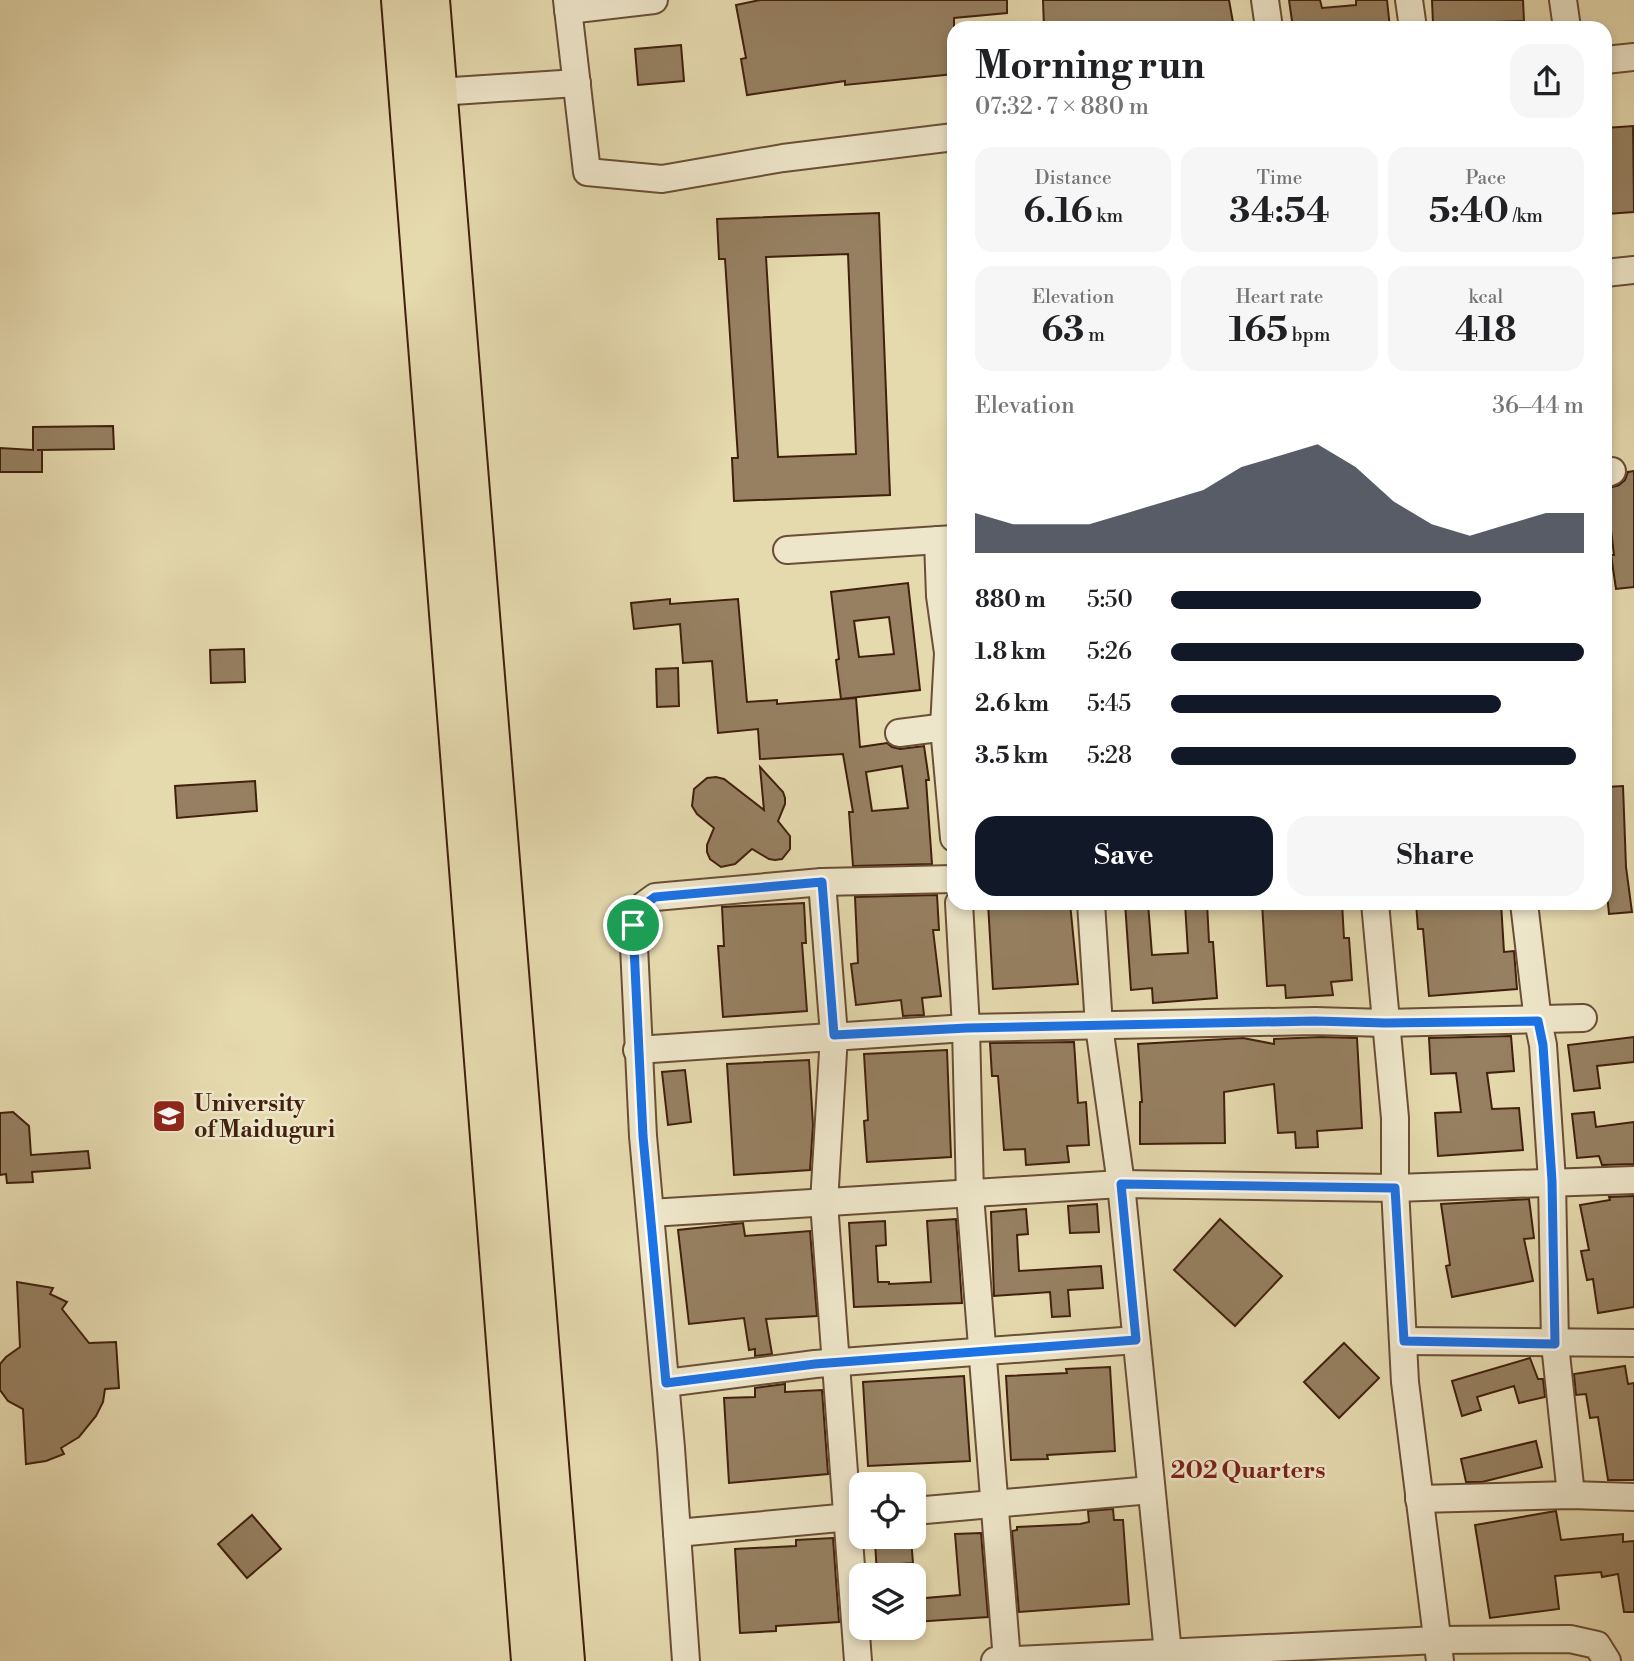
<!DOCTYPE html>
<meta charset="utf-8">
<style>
body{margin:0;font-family:"Libre Bodoni",serif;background:#f6f6f6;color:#202124;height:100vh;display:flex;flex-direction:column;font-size:26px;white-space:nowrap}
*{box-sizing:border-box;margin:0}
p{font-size:23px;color:#757577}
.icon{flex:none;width:38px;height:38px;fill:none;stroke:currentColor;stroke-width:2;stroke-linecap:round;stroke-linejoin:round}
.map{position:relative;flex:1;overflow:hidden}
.panel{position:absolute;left:947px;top:21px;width:665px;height:889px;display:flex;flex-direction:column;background:#fff;border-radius:21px;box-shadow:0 4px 10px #0003}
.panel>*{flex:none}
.fabs{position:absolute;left:849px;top:1472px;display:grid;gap:14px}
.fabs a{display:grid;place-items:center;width:77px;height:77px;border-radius:14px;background:#fff;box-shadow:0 4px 10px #0003;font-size:35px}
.pin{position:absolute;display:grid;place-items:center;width:60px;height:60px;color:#fff;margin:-30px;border:4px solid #fff;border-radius:50%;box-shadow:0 2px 7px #0007}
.round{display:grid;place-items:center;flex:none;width:74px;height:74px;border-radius:21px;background:#f6f6f6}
.head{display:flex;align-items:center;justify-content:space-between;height:119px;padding:0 28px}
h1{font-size:38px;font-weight:800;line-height:52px}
.metrics{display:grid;grid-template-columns:repeat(3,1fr);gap:10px;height:119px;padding:7px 28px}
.metrics div{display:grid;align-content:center;border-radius:18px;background:#f6f6f6;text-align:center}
.metrics b{font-size:35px;font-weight:800}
.metrics small{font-size:19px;font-weight:400}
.metrics p{font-size:19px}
.chart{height:196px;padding:14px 28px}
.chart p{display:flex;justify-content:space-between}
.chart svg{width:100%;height:126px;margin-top:7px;fill:#111827;opacity:.7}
.primary-button{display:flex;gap:14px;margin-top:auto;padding:14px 28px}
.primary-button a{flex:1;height:80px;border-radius:21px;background:#111827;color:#fff;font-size:28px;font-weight:800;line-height:80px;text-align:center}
.primary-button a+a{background:#f6f6f6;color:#202124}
ul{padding:0 28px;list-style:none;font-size:23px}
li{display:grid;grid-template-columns:112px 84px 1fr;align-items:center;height:52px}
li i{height:18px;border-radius:9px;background:#111827}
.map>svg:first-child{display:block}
.building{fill:#968061;stroke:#41200d;stroke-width:2;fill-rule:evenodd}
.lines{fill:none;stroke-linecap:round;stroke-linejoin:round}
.street-casing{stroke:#6a4e35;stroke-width:30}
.highway-casing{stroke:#41200d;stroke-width:42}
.street{stroke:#eee6ca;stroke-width:26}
.highway{stroke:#e5d9ae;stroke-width:38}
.route-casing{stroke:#fff;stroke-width:14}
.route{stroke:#1a73e8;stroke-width:9}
.labels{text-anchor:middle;stroke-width:5;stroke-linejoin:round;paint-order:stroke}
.poi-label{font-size:23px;font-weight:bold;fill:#41200d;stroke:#eee6ca;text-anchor:start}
.neighbourhood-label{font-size:24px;font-weight:bold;fill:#7a1f14;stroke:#eee6ca}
</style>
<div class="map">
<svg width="1634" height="1661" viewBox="0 0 1634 1661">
<rect width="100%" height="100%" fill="#e5d9ae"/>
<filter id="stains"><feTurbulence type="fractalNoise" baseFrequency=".00286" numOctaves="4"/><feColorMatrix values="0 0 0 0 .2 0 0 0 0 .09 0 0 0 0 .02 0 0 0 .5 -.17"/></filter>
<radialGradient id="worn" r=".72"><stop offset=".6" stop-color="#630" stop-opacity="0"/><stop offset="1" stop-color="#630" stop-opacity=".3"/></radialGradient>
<g class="building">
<polygon points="760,0 1007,0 1007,13 954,18 954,74 845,85 845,81 747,95 741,59 746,58 736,5"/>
<polygon points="1043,0 1229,0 1234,28 1044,28"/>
<polygon points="1289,0 1320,0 1322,8 1356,5 1356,0 1387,0 1390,28 1293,28"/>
<polygon points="1432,0 1523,0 1524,21 1433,24"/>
<polygon points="681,45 684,81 638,85 635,49"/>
<polygon points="1633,126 1634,212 1607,214 1605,128"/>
<path d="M879,213L890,495L734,501L732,458H738L725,259H719L717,219ZM848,254L856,454L778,457L766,257Z"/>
<polygon points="113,426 114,449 37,450 42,450 42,472 0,472 0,448 33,450 33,427"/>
<polygon points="1634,471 1634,587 1616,589 1611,555 1614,555 1606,489 1619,485 1625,480 1628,472"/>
<path d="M908,583L920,690L841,699L836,660L839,659L831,592ZM889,617L894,654L859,657L854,621Z"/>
<path d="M670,599V604L738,599L747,702L777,700V704L856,698L860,747L887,743L892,747L900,749L924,746L929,780H926L932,864L853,866L849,812H853L843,754L760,759L758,729L718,733L712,661L683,663L680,624L634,629L631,603ZM902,766L908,808L872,811L866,772Z"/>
<polygon points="244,649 245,682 211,683 210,650"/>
<polygon points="678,668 679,706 657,707 656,669"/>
<polygon points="760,767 783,792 785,798 785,804 778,821 790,836 790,849 782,859 775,860 769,859 752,849 735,864 721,867 710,859 707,852 707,845 714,828 697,814 692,806 694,789 707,778 716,777 724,779 764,810"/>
<polygon points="255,781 257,811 177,818 175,786"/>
<polygon points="1623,786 1626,867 1632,912 1609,914 1605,874 1605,787"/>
<polygon points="937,895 939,930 933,930 941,996 922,998 924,1015 903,1016 901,1000 856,1005 851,964 858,963 855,897"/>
<polygon points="804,903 806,943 802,943 807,1011 723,1017 718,946 724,946 722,907"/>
<polygon points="988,903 1070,903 1078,984 993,989"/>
<polygon points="1125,903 1148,903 1152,955 1188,953 1185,903 1207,903 1209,942 1213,942 1217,998 1153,1003 1152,988 1131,990"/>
<polygon points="1262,903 1342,903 1344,938 1349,938 1352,980 1331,982 1333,995 1286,998 1285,985 1267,986"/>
<polygon points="1416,903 1501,903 1504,952 1514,951 1517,989 1429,996 1423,929 1418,929"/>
<polygon points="1511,1036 1514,1071 1487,1073 1492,1109 1519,1108 1523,1150 1438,1156 1435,1113 1461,1112 1456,1073 1431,1074 1429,1038"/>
<polygon points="1321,1037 1357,1038 1362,1128 1317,1131 1318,1147 1296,1148 1295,1132 1278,1133 1274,1084 1224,1092 1225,1143 1140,1144 1140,1102 1142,1102 1138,1044 1243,1038 1274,1044 1274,1039"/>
<polygon points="1634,1037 1634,1062 1597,1066 1600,1088 1574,1091 1568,1045"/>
<polygon points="1074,1042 1078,1103 1086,1102 1089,1145 1067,1146 1069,1162 1026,1165 1025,1149 1004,1150 998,1076 992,1076 990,1043"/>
<polygon points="947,1050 951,1157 867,1162 864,1121 868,1120 864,1054"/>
<polygon points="809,1060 813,1125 810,1170 734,1175 727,1064"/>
<polygon points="685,1070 691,1122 668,1125 662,1072"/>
<polygon points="13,1112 29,1126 31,1155 88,1151 90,1168 32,1172 33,1182 7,1183 6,1174 0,1175 0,1113"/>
<polygon points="1594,1112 1596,1127 1634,1122 1634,1164 1602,1165 1599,1156 1577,1158 1572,1114"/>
<polygon points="1634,1196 1634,1307 1598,1313 1593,1279 1587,1280 1581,1251 1589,1250 1580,1205 1610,1200 1609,1197"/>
<polygon points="1529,1199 1534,1238 1524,1239 1533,1281 1452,1297 1446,1266 1450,1265 1441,1204"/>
<polygon points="1097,1204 1099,1232 1070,1233 1068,1206"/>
<polygon points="1026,1209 1028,1234 1017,1235 1019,1271 1101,1266 1103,1288 1068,1290 1070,1316 1052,1317 1050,1292 994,1296 991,1212"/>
<polygon points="956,1219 962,1303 854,1307 849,1223 885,1221 886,1245 876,1246 878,1282 889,1282 889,1284 931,1282 927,1221"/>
<polygon points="1220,1219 1282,1276 1235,1326 1174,1270"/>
<polygon points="743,1223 745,1236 810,1231 817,1316 766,1319 772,1354 755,1356 755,1349 749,1350 744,1318 689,1324 678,1230"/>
<polygon points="17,1282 53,1288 50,1294 67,1302 62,1309 89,1343 116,1342 119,1388 105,1389 103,1402 96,1416 79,1437 61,1448 64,1454 46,1461 26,1464 23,1409 8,1401 0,1390 0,1364 6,1357 20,1347"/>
<polygon points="1344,1343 1379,1378 1339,1418 1304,1382"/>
<polygon points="1530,1358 1538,1379 1543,1379 1545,1397 1519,1403 1514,1386 1477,1397 1481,1410 1462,1416 1452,1381"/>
<polygon points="1625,1366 1628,1384 1634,1383 1634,1480 1608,1480 1598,1417 1590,1418 1586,1394 1576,1395 1574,1374"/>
<polygon points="1110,1367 1115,1451 1047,1455 1048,1459 1011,1460 1006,1376 1067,1373 1066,1369"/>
<polygon points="964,1376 970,1461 868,1466 863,1382"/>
<polygon points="785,1384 785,1392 822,1390 828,1474 729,1483 724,1398 755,1397 755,1388"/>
<polygon points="1536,1441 1542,1467 1482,1482 1466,1482 1461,1459"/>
<polygon points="1113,1509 1114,1520 1123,1520 1129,1604 1019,1612 1012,1531 1017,1530 1017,1527 1080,1524 1089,1522 1088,1511"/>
<polygon points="1556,1511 1561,1540 1623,1534 1623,1542 1634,1541 1634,1612 1624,1612 1618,1574 1602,1577 1601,1572 1555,1576 1559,1609 1490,1618 1475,1525"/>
<polygon points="252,1515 281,1549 247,1578 218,1544"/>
<polygon points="981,1533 988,1617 914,1622 914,1599 960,1595 955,1534"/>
<polygon points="833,1538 839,1622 776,1626 776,1631 740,1633 735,1549 796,1546 796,1540"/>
<polygon points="911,1539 913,1563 902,1564 903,1575 877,1575 875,1541"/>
</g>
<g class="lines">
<g class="street-casing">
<g id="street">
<polyline points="567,0 587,172 662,179 783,158 954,137"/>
<polyline points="1265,0 1269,28"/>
<polyline points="1409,0 1413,28"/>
<polyline points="1563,0 1567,28"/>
<polyline points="568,10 654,0"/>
<polyline points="1605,60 1634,57"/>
<polyline points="438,92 577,83"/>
<polyline points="1605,273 1634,270"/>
<polyline points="1605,474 1612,471"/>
<polyline points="938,540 940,596 948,653 944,727 954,838"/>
<polyline points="787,550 954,539"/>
<polyline points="899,733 954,726"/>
<polyline points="822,882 834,1035 824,1203 858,1661"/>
<polyline points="959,903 966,1028 970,1195 1007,1661"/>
<polyline points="1091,903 1099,1026 1121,1184 1168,1653"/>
<polyline points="1375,903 1395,1118 1395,1188 1405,1382 1440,1661"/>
<polyline points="1524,903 1538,1021 1543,1045 1552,1181 1555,1344 1571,1495"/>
<polyline points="637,1050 966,1028 1315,1021 1385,1023 1583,1018"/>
<polyline points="650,1213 1121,1184 1395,1188 1634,1180"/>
<polyline points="1404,1341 1634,1343"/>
<polyline points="666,1383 815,1364 1136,1340"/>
<polyline points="1419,1499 1571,1495 1634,1497"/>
<polyline points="914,1511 1151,1490"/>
<polyline points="677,1533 861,1516"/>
<polyline points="686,1661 671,1448 643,1136 633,925 640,908 655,897 822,882 954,879"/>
<polyline points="995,1661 1438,1640 1570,1639 1597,1645 1607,1661"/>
</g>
</g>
<g class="highway-casing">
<g id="highway">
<polyline points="401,0 531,1661"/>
<polyline points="430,0 565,1661"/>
</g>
</g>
<use href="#street" class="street"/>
<use href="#highway" class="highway"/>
</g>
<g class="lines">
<g class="route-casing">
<polygon id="route" points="822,882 834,1035 967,1028 1315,1021 1385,1023 1538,1021 1543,1045 1552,1181 1555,1344 1404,1341 1395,1188 1121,1184 1136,1340 815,1364 666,1383 643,1136 633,925 640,908 655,897"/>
</g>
<use href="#route" class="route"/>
</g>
<defs>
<g id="university-square" transform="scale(1.75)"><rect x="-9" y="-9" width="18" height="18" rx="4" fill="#8f2418" stroke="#eee6ca"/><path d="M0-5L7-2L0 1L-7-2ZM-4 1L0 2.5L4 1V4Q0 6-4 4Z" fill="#fff"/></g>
</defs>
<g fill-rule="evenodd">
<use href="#university-square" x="169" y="1116"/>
</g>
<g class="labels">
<g class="poi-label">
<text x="194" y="1111">University<tspan x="194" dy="26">of Maiduguri</tspan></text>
</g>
<g class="neighbourhood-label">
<text x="1248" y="1478">202 Quarters</text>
</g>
</g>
<rect width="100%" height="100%" filter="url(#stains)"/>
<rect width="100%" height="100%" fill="url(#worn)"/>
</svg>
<div class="fabs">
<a><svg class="icon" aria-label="locate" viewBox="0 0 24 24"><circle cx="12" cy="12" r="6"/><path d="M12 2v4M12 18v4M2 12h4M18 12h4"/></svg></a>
<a><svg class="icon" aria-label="layers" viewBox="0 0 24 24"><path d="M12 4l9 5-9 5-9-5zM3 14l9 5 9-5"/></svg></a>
</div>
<div class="pin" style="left:633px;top:925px;background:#1e9e55"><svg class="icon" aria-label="arrive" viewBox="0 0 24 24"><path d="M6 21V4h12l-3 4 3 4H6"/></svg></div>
<section class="panel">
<div class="head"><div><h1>Morning run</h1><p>07:32 · 7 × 880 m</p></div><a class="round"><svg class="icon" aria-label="share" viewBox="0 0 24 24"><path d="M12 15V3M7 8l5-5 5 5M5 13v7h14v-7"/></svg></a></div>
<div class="metrics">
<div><p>Distance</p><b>6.16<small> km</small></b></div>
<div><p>Time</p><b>34:54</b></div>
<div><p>Pace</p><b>5:40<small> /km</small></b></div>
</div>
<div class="metrics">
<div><p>Elevation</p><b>63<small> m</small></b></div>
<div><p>Heart rate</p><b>165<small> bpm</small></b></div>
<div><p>kcal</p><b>418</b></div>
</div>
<div class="chart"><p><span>Elevation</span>36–44 m</p>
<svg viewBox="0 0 160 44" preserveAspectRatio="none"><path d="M0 44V30L10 34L20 34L30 34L40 30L50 26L60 22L70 14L80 10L90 6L100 14L110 26L120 34L130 38L140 34L150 30L160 30V44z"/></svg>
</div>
<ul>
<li><b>880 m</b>5:50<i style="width:75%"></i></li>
<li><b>1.8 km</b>5:26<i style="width:100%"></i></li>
<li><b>2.6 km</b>5:45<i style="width:80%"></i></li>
<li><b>3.5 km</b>5:28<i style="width:98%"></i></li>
</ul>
<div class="primary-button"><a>Save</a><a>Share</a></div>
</section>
</div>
